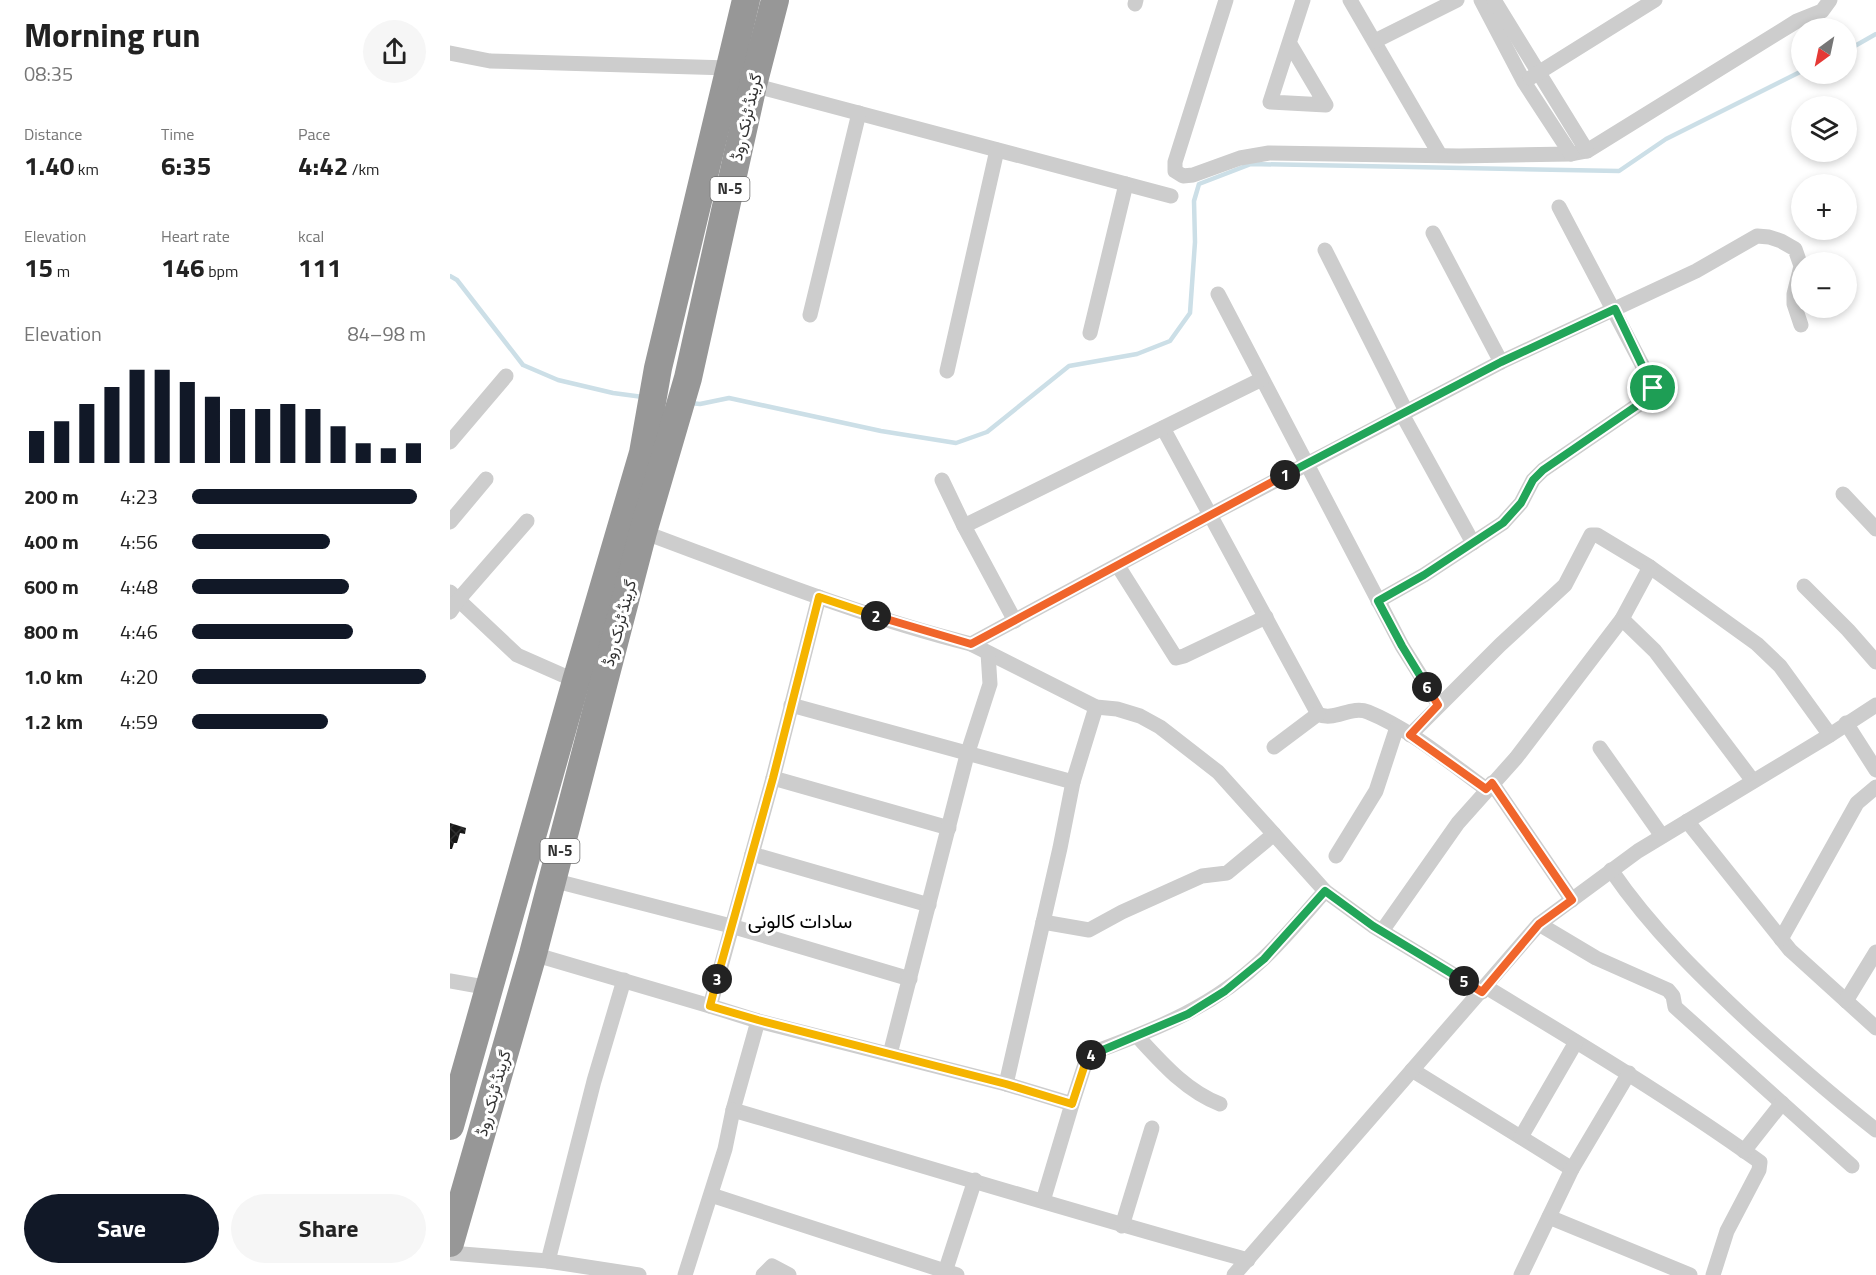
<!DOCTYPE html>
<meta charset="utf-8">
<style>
body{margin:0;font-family:"Titillium Web",Vazirmatn,sans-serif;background:#f6f6f6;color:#222;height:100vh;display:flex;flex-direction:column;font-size:22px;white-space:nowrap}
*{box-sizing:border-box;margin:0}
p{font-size:20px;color:#767676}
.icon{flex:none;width:33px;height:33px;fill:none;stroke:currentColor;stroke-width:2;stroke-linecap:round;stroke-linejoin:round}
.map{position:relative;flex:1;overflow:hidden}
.details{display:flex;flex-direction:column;background:#fff;width:450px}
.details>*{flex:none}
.needle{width:39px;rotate:213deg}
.controls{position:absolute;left:1341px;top:18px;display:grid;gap:12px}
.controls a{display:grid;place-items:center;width:66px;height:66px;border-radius:50%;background:#fff;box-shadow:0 3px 9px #0003;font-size:30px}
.pin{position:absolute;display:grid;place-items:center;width:51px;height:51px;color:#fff;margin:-26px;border:3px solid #fff;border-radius:50%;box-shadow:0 2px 6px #0007}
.km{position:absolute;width:30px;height:30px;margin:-15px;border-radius:50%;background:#222;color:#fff;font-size:16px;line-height:30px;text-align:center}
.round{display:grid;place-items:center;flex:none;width:63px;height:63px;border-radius:32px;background:#f6f6f6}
.head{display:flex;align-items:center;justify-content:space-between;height:102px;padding:0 24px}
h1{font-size:33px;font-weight:700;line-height:45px}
.stats{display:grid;grid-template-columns:repeat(3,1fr);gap:9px;height:102px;padding:6px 24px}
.stats div{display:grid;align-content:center}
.stats b{font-size:26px;font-weight:700}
.stats small{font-size:16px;font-weight:400}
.stats p{font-size:16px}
.chart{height:168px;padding:12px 24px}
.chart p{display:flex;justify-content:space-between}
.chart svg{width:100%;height:108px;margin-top:6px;stroke:#111827;stroke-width:6}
.button{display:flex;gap:12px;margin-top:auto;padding:12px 24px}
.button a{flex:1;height:69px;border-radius:36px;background:#111827;color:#fff;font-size:24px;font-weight:700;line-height:69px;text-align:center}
.button a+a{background:#f6f6f6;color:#222}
ul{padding:0 24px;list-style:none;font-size:20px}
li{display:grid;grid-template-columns:96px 72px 1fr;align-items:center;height:45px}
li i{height:15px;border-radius:8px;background:#111827}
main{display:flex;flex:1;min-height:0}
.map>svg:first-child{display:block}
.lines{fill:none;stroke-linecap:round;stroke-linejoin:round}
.stream{stroke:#ccdfe7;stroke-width:4.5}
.building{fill:url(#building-cross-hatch)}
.street{stroke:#cdcdcd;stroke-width:15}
.highway{stroke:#979797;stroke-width:28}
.split-1-casing{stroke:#fff;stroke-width:12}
.split-2-casing{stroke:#fff;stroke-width:12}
.split-3-casing{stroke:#fff;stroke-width:12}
.split-4-casing{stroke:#fff;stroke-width:12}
.split-5-casing{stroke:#fff;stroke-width:12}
.split-6-casing{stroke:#fff;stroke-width:12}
.split-7-casing{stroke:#fff;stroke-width:12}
.split-1{stroke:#22a559;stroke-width:8}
.split-2{stroke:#f0652b;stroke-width:8}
.split-3{stroke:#f5b400;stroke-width:8}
.split-4{stroke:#f5b400;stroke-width:8}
.split-5{stroke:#22a559;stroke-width:8}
.split-6{stroke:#f0652b;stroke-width:8}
.split-7{stroke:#22a559;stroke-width:8}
.labels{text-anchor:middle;stroke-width:6;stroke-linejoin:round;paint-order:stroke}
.shield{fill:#fff;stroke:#6e6e6e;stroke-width:1.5}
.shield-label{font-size:15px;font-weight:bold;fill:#303030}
.street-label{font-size:16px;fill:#303030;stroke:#fff}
.quarter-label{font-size:20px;fill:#000;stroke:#fff}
</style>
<main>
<section class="details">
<div class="head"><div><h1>Morning run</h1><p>08:35</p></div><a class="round"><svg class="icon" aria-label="share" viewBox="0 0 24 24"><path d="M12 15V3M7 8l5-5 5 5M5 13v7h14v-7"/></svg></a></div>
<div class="stats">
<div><p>Distance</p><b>1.40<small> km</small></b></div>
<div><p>Time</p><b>6:35</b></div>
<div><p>Pace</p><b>4:42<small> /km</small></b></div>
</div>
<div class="stats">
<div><p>Elevation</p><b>15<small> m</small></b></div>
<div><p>Heart rate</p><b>146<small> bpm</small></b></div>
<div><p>kcal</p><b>111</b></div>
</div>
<div class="chart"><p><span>Elevation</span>84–98 m</p>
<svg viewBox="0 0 160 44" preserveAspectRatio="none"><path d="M5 44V31M15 44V27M25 44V20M35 44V13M45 44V6M55 44V6M65 44V11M75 44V17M85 44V22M95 44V22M105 44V20M115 44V22M125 44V29M135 44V36M145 44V38M155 44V36"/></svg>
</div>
<ul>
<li><b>200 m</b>4:23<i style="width:96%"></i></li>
<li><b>400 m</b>4:56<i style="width:59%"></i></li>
<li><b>600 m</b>4:48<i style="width:67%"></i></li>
<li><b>800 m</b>4:46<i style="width:69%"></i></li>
<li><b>1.0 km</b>4:20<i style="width:100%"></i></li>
<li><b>1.2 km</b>4:59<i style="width:58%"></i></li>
</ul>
<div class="button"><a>Save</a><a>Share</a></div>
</section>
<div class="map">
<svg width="1426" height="1275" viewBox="0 0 1426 1275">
<defs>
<pattern id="building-cross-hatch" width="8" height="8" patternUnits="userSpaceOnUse" patternTransform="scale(1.5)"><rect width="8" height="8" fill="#171717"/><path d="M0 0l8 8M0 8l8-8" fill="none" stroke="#303030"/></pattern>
</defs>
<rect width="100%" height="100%" fill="#fff"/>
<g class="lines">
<g class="stream">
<polyline points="1396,51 1426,34"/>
<polyline points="0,276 7,280 73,365 108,380 163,393 193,397"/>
<polyline points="240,403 250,404 279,398 431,431 506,443 537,432 619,366 687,354 720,341 740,313 745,242 744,201 749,184 801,164 1169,171 1216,139 1352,71"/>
</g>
</g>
<polygon class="building" points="0,823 16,828 15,834 10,833 7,843 4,843 2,849 0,849"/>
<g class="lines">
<g class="street">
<polyline points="776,0 725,162 725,171 733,176 743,175 790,158 819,153 1009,156 1121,154 1137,151 1347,21 1372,11 1380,0"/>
<polyline points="900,0 990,155"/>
<polyline points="1031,0 1074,82 1121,154"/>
<polyline points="1044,0 1137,151"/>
<polyline points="685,4 686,0"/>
<polyline points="925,41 1007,0"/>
<polyline points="840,44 876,105 820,102 853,0"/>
<polyline points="0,53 40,61 279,68"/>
<polyline points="1080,78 1205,0"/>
<polyline points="303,85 721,196"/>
<polyline points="983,233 1051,362"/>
<polyline points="875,250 956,411"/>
<polyline points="768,294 952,646 989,705"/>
<polyline points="360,315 409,113"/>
<polyline points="640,333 676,184"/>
<polyline points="497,371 547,150"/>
<polyline points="952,414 1023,543"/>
<path d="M713,428L868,714C884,722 901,705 918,712C960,729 1000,763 1036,789"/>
<polyline points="0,442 56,376"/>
<polyline points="492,480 514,526 565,621"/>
<polyline points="1393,494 1426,529"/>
<polyline points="0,522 36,479"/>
<polyline points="514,526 812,379"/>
<path d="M193,532C301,572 409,616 521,644L760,515L1051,362L1246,271L1307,236L1319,237L1331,241L1345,249L1351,266L1344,294V304L1351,325"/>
<polyline points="668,566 726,658 734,656 816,617"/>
<polyline points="1354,586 1398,630 1426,662"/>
<polyline points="0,592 67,655 126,681"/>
<path d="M369,597L323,778L260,1006L308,1021L556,1084L622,1104L637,1058L647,1051C709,1028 764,1006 813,959C835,938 855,914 875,891"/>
<polyline points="928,601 974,575 1053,523 1071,503 1083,480 1093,470 1201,396 1203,388 1198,376 1109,207"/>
<polyline points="0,612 9,599 77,521"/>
<polyline points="1172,619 1205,651 1303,781"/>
<polyline points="521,644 646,707 667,709 690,716 710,727 768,772 875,891 923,926 1032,992"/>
<polyline points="341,705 623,782"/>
<polyline points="1396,723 1426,770"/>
<polyline points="960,735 1050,645 1115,585 1141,535 1147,535 1200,567 1307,644 1330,666 1380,735"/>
<polyline points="824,747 868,714"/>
<polyline points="1150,748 1212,836"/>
<polyline points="323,778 499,828"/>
<polyline points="1042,783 1122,900"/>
<polyline points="1237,821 1340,950 1426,1028"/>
<polyline points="302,854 479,905"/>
<polyline points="886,856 926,791 947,727"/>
<path d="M1161,870C1202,930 1254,980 1307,1029C1346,1064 1385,1098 1426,1130"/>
<polyline points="102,880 281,926 460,979"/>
<polyline points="593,922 639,930 672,912 752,876 777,873 824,834"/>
<polyline points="1089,924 1146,958 1218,990 1223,996 1225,1007 1402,1166"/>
<polyline points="932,931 1008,823 1066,758 1172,619 1200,567"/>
<polyline points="1331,939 1407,803 1426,787"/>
<polyline points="83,954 260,1006"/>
<polyline points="0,981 40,988"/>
<path d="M1036,987C1129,1043 1222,1099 1310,1162L1309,1170L1277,1231L1263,1275"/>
<polyline points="1396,1001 1426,952"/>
<path d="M308,1021L283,1110C455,1160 625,1213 798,1260"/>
<path d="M687,1036C712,1063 736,1091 770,1104"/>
<polyline points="440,1054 517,755 540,684 538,653"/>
<polyline points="962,1070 1122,1169"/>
<polyline points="556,1084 610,848 623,782 646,707"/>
<polyline points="1071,1137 1126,1042"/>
<polyline points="1294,1151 1332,1103"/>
<polyline points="261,1195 507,1275"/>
<polyline points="593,1201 622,1104"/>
<polyline points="1099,1217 1240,1275"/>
<polyline points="672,1226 702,1128"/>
<polyline points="0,1253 98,1261 189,1275"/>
<polyline points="98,1261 144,1081 174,980"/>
<polyline points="235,1275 275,1149 283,1110"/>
<polyline points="313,1275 322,1266 339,1275"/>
<polyline points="494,1275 525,1180"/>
<polyline points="784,1275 1089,924 1188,851 1380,735 1426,705"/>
<polyline points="1071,1275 1122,1169 1179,1073"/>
</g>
<g class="highway">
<polyline points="0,1126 126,681 193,453 208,368 296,0"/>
<polyline points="0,1243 83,954 193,532 238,378 303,85 325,0"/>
</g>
</g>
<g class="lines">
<g class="split-1-casing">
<polyline id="split-1" points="835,475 1051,362 1165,309 1203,388"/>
</g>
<g class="split-2-casing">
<polyline id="split-2" points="426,616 521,644 835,475"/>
</g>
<g class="split-3-casing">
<polyline id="split-3" points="267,979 323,778 369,597 426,616"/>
</g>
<g class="split-4-casing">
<polyline id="split-4" points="267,979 260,1006 308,1020 556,1084 622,1104 637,1058 641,1055"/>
</g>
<g class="split-5-casing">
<polyline id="split-5" points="641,1055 738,1014 775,991 814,959 875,891 923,926 1014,981"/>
</g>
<g class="split-6-casing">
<polyline id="split-6" points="977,687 988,705 960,735 1036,789 1042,783 1122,900 1089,924 1032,992 1014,981"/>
</g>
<g class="split-7-casing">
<polyline id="split-7" points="977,687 952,646 928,601 974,575 1053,523 1071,503 1083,480 1093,470 1201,396 1203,388"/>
</g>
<use href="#split-1" class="split-1"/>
<use href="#split-2" class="split-2"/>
<use href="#split-3" class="split-3"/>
<use href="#split-4" class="split-4"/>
<use href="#split-5" class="split-5"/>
<use href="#split-6" class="split-6"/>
<use href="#split-7" class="split-7"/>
</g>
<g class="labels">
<g class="shield">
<rect x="260.5" y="177" width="39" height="24" rx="4.5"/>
<rect x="90.5" y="839" width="39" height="24" rx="4.5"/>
</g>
<g class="shield-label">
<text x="280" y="194">N-5</text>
<text x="110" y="856">N-5</text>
</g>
<g class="street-label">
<text transform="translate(296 117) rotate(-77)" y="6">گرینڈ ٹرنک روڈ</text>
<text transform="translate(169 623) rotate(-75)" y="6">گرینڈ ٹرنک روڈ</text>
<text transform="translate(43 1093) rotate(-74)" y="6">گرینڈ ٹرنک روڈ</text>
</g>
<g class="quarter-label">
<text x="350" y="928">سادات کالونی</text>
</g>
</g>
</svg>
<div class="controls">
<a><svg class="needle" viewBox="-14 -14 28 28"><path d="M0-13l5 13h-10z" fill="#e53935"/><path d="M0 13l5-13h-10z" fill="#767676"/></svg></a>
<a><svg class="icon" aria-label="layers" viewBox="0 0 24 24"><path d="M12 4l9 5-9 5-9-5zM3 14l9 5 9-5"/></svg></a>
<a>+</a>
<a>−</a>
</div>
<div class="pin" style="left:1203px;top:388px;background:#1e9e55"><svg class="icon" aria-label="arrive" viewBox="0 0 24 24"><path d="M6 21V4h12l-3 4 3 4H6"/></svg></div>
<b class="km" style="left:835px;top:475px">1</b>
<b class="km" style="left:426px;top:616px">2</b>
<b class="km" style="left:267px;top:979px">3</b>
<b class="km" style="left:641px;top:1055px">4</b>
<b class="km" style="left:1014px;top:981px">5</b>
<b class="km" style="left:977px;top:687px">6</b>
</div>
</main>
